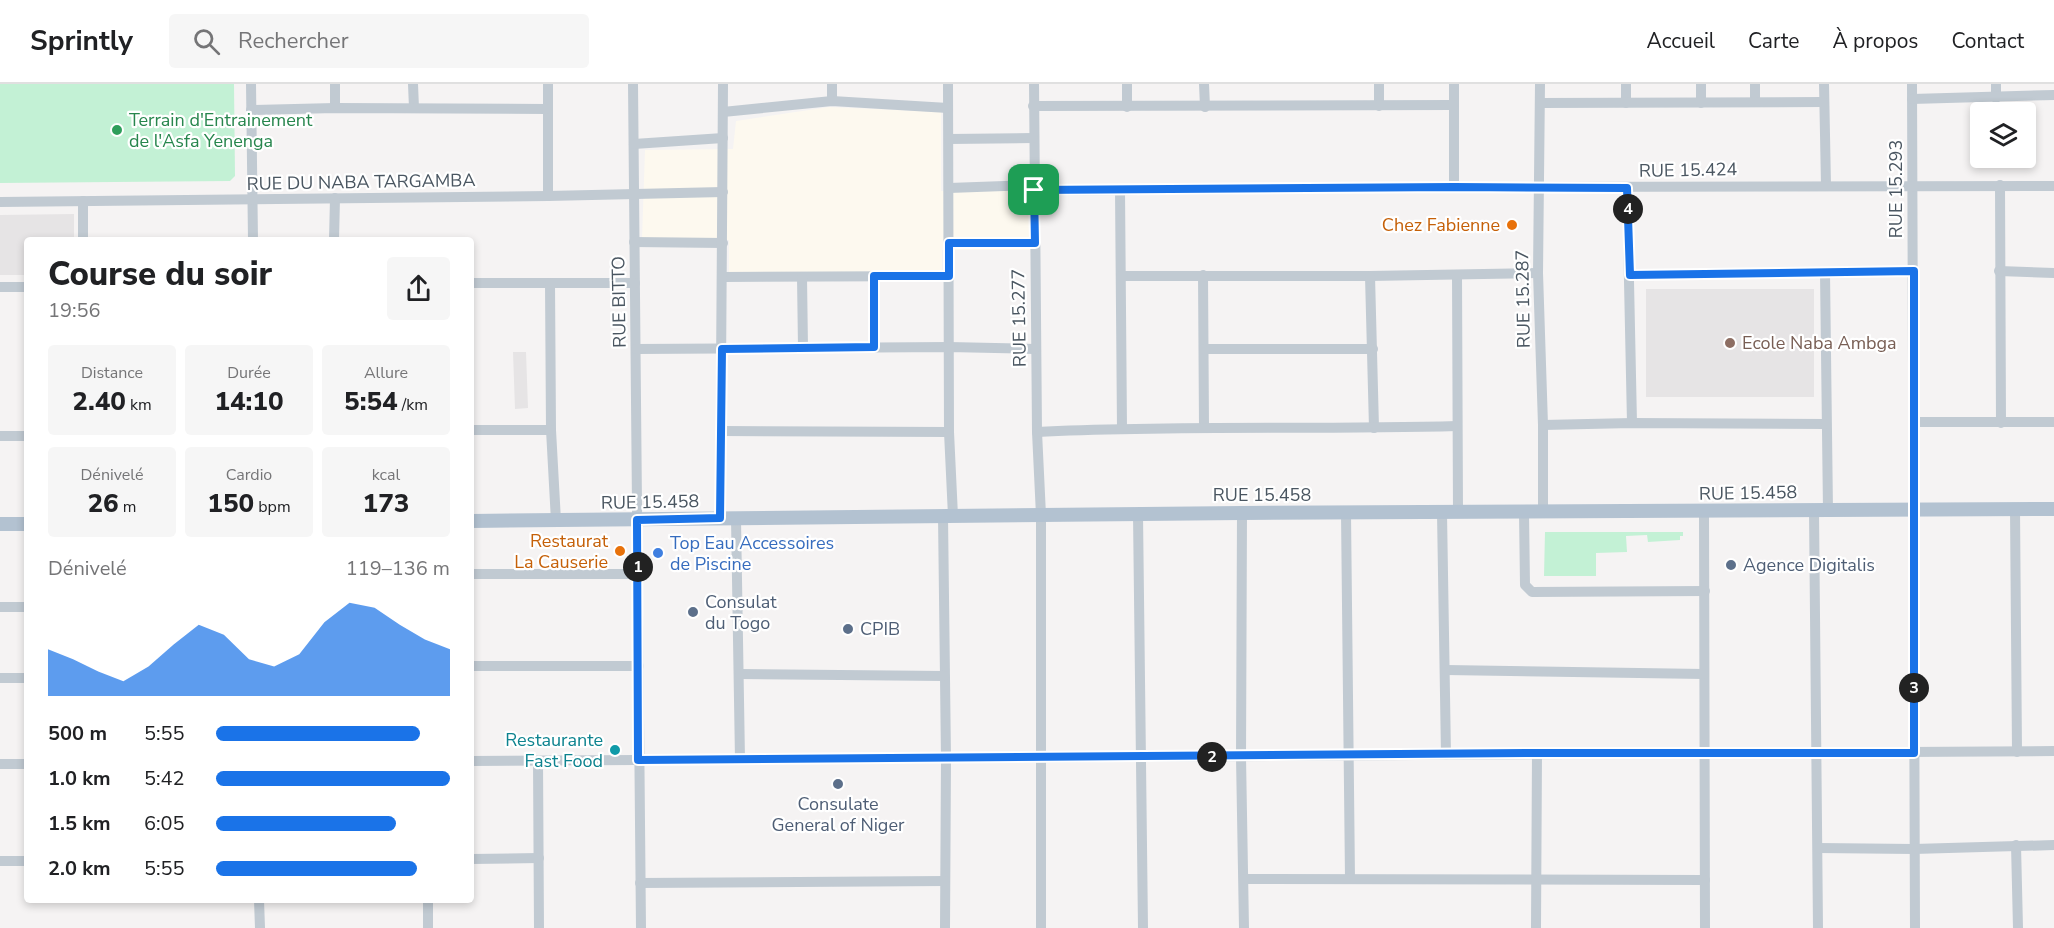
<!DOCTYPE html>
<html lang="fr">
<meta charset="utf-8">
<style>
body{margin:0;font-family:"Nunito Sans",sans-serif;background:#f6f6f6;color:#202124;height:100vh;display:flex;flex-direction:column;font-size:22px;white-space:nowrap}
*{box-sizing:border-box;margin:0}
p{font-size:20px;color:#757577}
.icon{flex:none;width:33px;height:33px;fill:none;stroke:currentColor;stroke-width:2;stroke-linecap:round;stroke-linejoin:round}
.map{position:relative;flex:1;overflow:hidden}
.side{position:absolute;left:24px;top:153px;width:450px;height:666px;display:flex;flex-direction:column;background:#fff;border-radius:6px;box-shadow:0 3px 9px #0003}
.side>*{flex:none}
.tools{position:absolute;left:1970px;top:18px;display:grid;gap:12px}
.tools a{display:grid;place-items:center;width:66px;height:66px;border-radius:6px;background:#fff;box-shadow:0 3px 9px #0003;font-size:30px}
.pin{position:absolute;display:grid;place-items:center;width:51px;height:51px;color:#fff;margin:-26px;border-radius:12px;box-shadow:0 3px 9px #0006}
.km{position:absolute;width:30px;height:30px;margin:-15px;border-radius:50%;background:#222;color:#fff;font-size:16px;line-height:30px;text-align:center}
.round{display:grid;place-items:center;flex:none;width:63px;height:63px;border-radius:6px;background:#f6f6f6}
.headline{display:flex;align-items:center;justify-content:space-between;height:102px;padding:0 24px}
h1{font-size:33px;font-weight:800;line-height:45px}
.figures{display:grid;grid-template-columns:repeat(3,1fr);gap:9px;height:102px;padding:6px 24px}
.figures div{display:grid;align-content:center;border-radius:6px;background:#f6f6f6;text-align:center}
.figures b{font-size:26px;font-weight:800}
.figures small{font-size:16px;font-weight:400}
.figures p{font-size:16px}
.chart{height:168px;padding:12px 24px}
.chart p{display:flex;justify-content:space-between}
.chart svg{width:100%;height:108px;margin-top:6px;fill:#1a73e8;opacity:.7}
ul{padding:0 24px;list-style:none;font-size:20px}
li{display:grid;grid-template-columns:96px 72px 1fr;align-items:center;height:45px}
li i{height:15px;border-radius:8px;background:#1a73e8}
header{display:flex;align-items:center;gap:36px;box-sizing:border-box;height:84px;padding:0 30px;background:#fff;border-bottom:2px solid #e0e0e0}
header strong{font-size:28px}
nav{display:flex;gap:33px;margin-inline-start:auto;font-size:21px}
.search{width:420px;height:54px;background:#f6f6f6;display:flex;align-items:center;gap:15px;box-sizing:border-box;padding:0 21px;border-radius:6px;color:#757577;font-size:22px}
.map>svg:first-child{display:block}
.commercial{fill:#fdf9ef}
.education{fill:#e6e4e5}
.green{fill:#c3f1d5}
.lines{fill:none;stroke-linecap:round;stroke-linejoin:round}
.minor{stroke:#c1cad2;stroke-width:10}
.major{stroke:#b3c2d1;stroke-width:14}
.route-casing{stroke:#fff;stroke-width:12}
.route{stroke:#1a73e8;stroke-width:8}
.leisure-dot{fill:#2e9e5b;stroke:#fff;stroke-width:2}
.food-dot{fill:#e8710a;stroke:#fff;stroke-width:2}
.education-dot{fill:#8d6e63;stroke:#fff;stroke-width:2}
.shop-dot{fill:#3f7fe0;stroke:#fff;stroke-width:2}
.service-dot{fill:#5c6f8a;stroke:#fff;stroke-width:2}
.culture-dot{fill:#0f9aa8;stroke:#fff;stroke-width:2}
.labels{text-anchor:middle;stroke-width:4.5;stroke-linejoin:round;paint-order:stroke}
.leisure-label{font-size:18px;fill:#27864d;stroke:#fff;text-anchor:start}
.street-label{font-size:18px;fill:#4a5661;stroke:#fff}
.food-label{font-size:18px;fill:#c56008;stroke:#fff;text-anchor:end}
.education-label{font-size:18px;fill:#785e54;stroke:#fff;text-anchor:start}
.shop-label{font-size:18px;fill:#366cbe;stroke:#fff;text-anchor:start}
.service-label{font-size:18px;fill:#4e5e75;stroke:#fff;text-anchor:start}
.culture-label{font-size:18px;fill:#0d838f;stroke:#fff;text-anchor:end}
</style>
<header>
<strong>Sprintly</strong>
<div class="search"><svg class="icon" aria-label="search" viewBox="0 0 24 24"><circle cx="10" cy="10" r="6"/><path d="M15 15l6 6"/></svg>Rechercher</div>
<nav><a>Accueil</a><a>Carte</a><a>À propos</a><a>Contact</a></nav>
</header>
<div class="map">
<svg width="2054" height="844" viewBox="0 0 2054 844">
<rect width="100%" height="100%" fill="#f5f3f3"/>
<polygon class="commercial" points="829,23 941,28 941,107 1029,107 1030,166 942,166 942,188 729,191 729,156 642,155 645,66 733,65 736,37"/>
<g class="education">
<polygon points="74,130 74,156 27,156 27,191 0,191 0,131"/>
<rect x="1646" y="205" width="168" height="108"/>
<polygon points="513,268 526,268 528,324 515,325"/>
</g>
<g class="green">
<polygon points="0,0 234,0 235,92 230,97 0,99"/>
<polygon points="1545,448 1683,448 1683,452 1680,452 1680,456 1648,458 1647,451 1626,452 1627,468 1596,469 1596,492 1544,492"/>
</g>
<g class="lines">
<g class="minor">
<polyline points="251,0 253,156"/>
<polyline points="335,0 335,24"/>
<polyline points="413,0 414,24"/>
<polyline points="548,0 548,112"/>
<polyline points="633,0 641,844"/>
<polyline points="832,0 832,17"/>
<polyline points="948,0 949,348 953,432"/>
<polyline points="1034,0 1037,348 1041,431 1041,844"/>
<polyline points="1127,0 1127,23"/>
<polyline points="1204,0 1205,23"/>
<polyline points="1379,0 1379,22"/>
<polyline points="1454,0 1454,103"/>
<polyline points="1540,0 1538,189 1543,341 1543,429"/>
<polyline points="1626,0 1626,19"/>
<polyline points="1701,0 1701,19"/>
<polyline points="1755,0 1755,18"/>
<polyline points="1824,0 1826,101"/>
<polyline points="1912,0 1915,844"/>
<polyline points="1996,14 1996,0"/>
<polyline points="1912,15 2054,11"/>
<polyline points="1540,19 1823,18"/>
<polyline points="1033,22 1453,21"/>
<polyline points="251,26 335,24 547,25"/>
<polyline points="723,28 832,17 948,24"/>
<polyline points="949,55 1033,54"/>
<polyline points="634,60 723,54"/>
<polyline points="2000,101 2001,339"/>
<polyline points="1627,103 1632,339"/>
<polyline points="949,104 1034,101"/>
<polyline points="1120,106 1122,344"/>
<polyline points="1034,107 1454,103 2054,102"/>
<polyline points="0,118 548,112 723,108"/>
<polyline points="83,156 83,117"/>
<polyline points="334,156 335,114"/>
<polyline points="634,158 723,159"/>
<polyline points="949,159 1035,159"/>
<polyline points="1999,187 2054,189"/>
<polyline points="1825,189 1828,427"/>
<polyline points="1203,191 1204,343"/>
<polyline points="1457,191 1458,429"/>
<polyline points="1630,191 1914,187"/>
<polyline points="1121,192 1370,192 1538,189"/>
<polyline points="1370,192 1374,344"/>
<polyline points="723,193 949,192"/>
<polyline points="802,193 803,264"/>
<polyline points="471,199 635,199"/>
<polyline points="550,199 551,346 556,437"/>
<polyline points="0,203 27,203"/>
<polyline points="874,263 874,192"/>
<polyline points="636,265 949,263 1035,265"/>
<polyline points="1204,265 1373,265"/>
<polyline points="1914,338 2054,338"/>
<polyline points="1543,341 1632,339 1826,340"/>
<polyline points="471,346 551,346"/>
<polyline points="722,347 949,348"/>
<path d="M1037,348C1177,341 1317,346 1457,342"/>
<polyline points="0,352 27,352"/>
<polyline points="2015,425 2017,668"/>
<polyline points="1814,427 1818,844"/>
<polyline points="1704,428 1705,844"/>
<polyline points="1242,429 1241,673 1244,844"/>
<polyline points="1346,429 1350,795"/>
<polyline points="1442,429 1446,671"/>
<polyline points="1524,429 1525,501 1532,508 1705,507"/>
<polyline points="1138,430 1143,844"/>
<polyline points="943,432 946,675 945,844"/>
<polyline points="720,434 723,0"/>
<polyline points="736,435 740,676"/>
<polyline points="471,490 638,490"/>
<polyline points="0,523 27,523"/>
<polyline points="471,582 639,582"/>
<polyline points="1446,586 1704,590"/>
<polyline points="740,590 944,592"/>
<polyline points="0,594 27,594"/>
<polyline points="471,677 2054,667"/>
<polyline points="538,677 539,844"/>
<polyline points="0,680 27,680"/>
<polyline points="2016,761 2018,844"/>
<polyline points="1818,764 1914,765 2054,761"/>
<polyline points="471,775 539,774"/>
<polyline points="0,777 27,777"/>
<polyline points="1244,795 1705,796"/>
<polyline points="640,799 945,797"/>
<polyline points="259,816 260,844"/>
<polyline points="428,816 428,844"/>
<polyline points="1536,844 1537,669"/>
</g>
<g class="major">
<polyline points="471,437 1242,429 2054,425"/>
<polyline points="0,440 27,440"/>
</g>
</g>
<g class="lines">
<g class="route-casing">
<polygon id="route" points="1454,103 1627,104 1630,191 1914,187 1914,669 1537,669 638,676 637,436 720,434 722,265 874,263 874,192 949,192 949,159 1035,159 1034,106"/>
</g>
<use href="#route" class="route"/>
</g>
<circle class="leisure-dot" cx="117" cy="46" r="6"/>
<g class="food-dot">
<circle cx="1512" cy="141" r="6"/>
<circle cx="620" cy="467" r="6"/>
</g>
<circle class="education-dot" cx="1730" cy="259" r="6"/>
<circle class="shop-dot" cx="658" cy="469" r="6"/>
<g class="service-dot">
<circle cx="1731" cy="481" r="6"/>
<circle cx="693" cy="528" r="6"/>
<circle cx="848" cy="545" r="6"/>
<circle cx="838" cy="700" r="6"/>
</g>
<circle class="culture-dot" cx="615" cy="666" r="6"/>
<g class="labels">
<g class="leisure-label">
<text x="129" y="42">Terrain d'Entrainement<tspan x="129" dy="21">de l'Asfa Yenenga</tspan></text>
</g>
<g class="street-label">
<text transform="translate(1688 86) rotate(-1)" y="6">RUE 15.424</text>
<text transform="translate(361 98) rotate(-1)" y="6">RUE DU NABA TARGAMBA</text>
<text transform="translate(1896 105) rotate(-90)" y="6">RUE 15.293</text>
<text transform="translate(1523 215) rotate(-91)" y="6">RUE 15.287</text>
<text transform="translate(619 218) rotate(-91)" y="6">RUE BITTO</text>
<text transform="translate(1019 234) rotate(-91)" y="6">RUE 15.277</text>
<text transform="translate(1748 409) rotate(-1)" y="6">RUE 15.458</text>
<text x="1262" y="417">RUE 15.458</text>
<text transform="translate(650 418) rotate(-1)" y="6">RUE 15.458</text>
</g>
<g class="food-label">
<text x="1500" y="147">Chez Fabienne</text>
<text x="608" y="463">Restaurat<tspan x="608" dy="21">La Causerie</tspan></text>
</g>
<g class="education-label">
<text x="1742" y="265">Ecole Naba Ambga</text>
</g>
<g class="shop-label">
<text x="670" y="465">Top Eau Accessoires<tspan x="670" dy="21">de Piscine</tspan></text>
</g>
<g class="service-label">
<text x="1743" y="487">Agence Digitalis</text>
<text x="705" y="524">Consulat<tspan x="705" dy="21">du Togo</tspan></text>
<text x="860" y="551">CPIB</text>
<text x="838" y="726" text-anchor="middle">Consulate<tspan x="838" dy="21">General of Niger</tspan></text>
</g>
<g class="culture-label">
<text x="603" y="662">Restaurante<tspan x="603" dy="21">Fast Food</tspan></text>
</g>
</g>
</svg>
<div class="tools">
<a><svg class="icon" aria-label="layers" viewBox="0 0 24 24"><path d="M12 4l9 5-9 5-9-5zM3 14l9 5 9-5"/></svg></a>
</div>
<div class="pin" style="left:1034px;top:106px;background:#1e9e55"><svg class="icon" aria-label="arrive" viewBox="0 0 24 24"><path d="M6 21V4h12l-3 4 3 4H6"/></svg></div>
<b class="km" style="left:638px;top:483px">1</b>
<b class="km" style="left:1212px;top:673px">2</b>
<b class="km" style="left:1914px;top:604px">3</b>
<b class="km" style="left:1628px;top:125px">4</b>
<section class="side">
<div class="headline"><div><h1>Course du soir</h1><p>19:56</p></div><a class="round"><svg class="icon" aria-label="share" viewBox="0 0 24 24"><path d="M12 15V3M7 8l5-5 5 5M5 13v7h14v-7"/></svg></a></div>
<div class="figures">
<div><p>Distance</p><b>2.40<small> km</small></b></div>
<div><p>Durée</p><b>14:10</b></div>
<div><p>Allure</p><b>5:54<small> /km</small></b></div>
</div>
<div class="figures">
<div><p>Dénivelé</p><b>26<small> m</small></b></div>
<div><p>Cardio</p><b>150<small> bpm</small></b></div>
<div><p>kcal</p><b>173</b></div>
</div>
<div class="chart"><p><span>Dénivelé</span>119–136 m</p>
<svg viewBox="0 0 160 44" preserveAspectRatio="none"><path d="M0 44V25L10 29L20 34L30 38L40 32L50 23L60 15L70 19L80 29L90 32L100 27L110 14L120 6L130 8L140 15L150 21L160 25V44z"/></svg>
</div>
<ul>
<li><b>500 m</b>5:55<i style="width:87%"></i></li>
<li><b>1.0 km</b>5:42<i style="width:100%"></i></li>
<li><b>1.5 km</b>6:05<i style="width:77%"></i></li>
<li><b>2.0 km</b>5:55<i style="width:86%"></i></li>
</ul>
</section>
</div>
